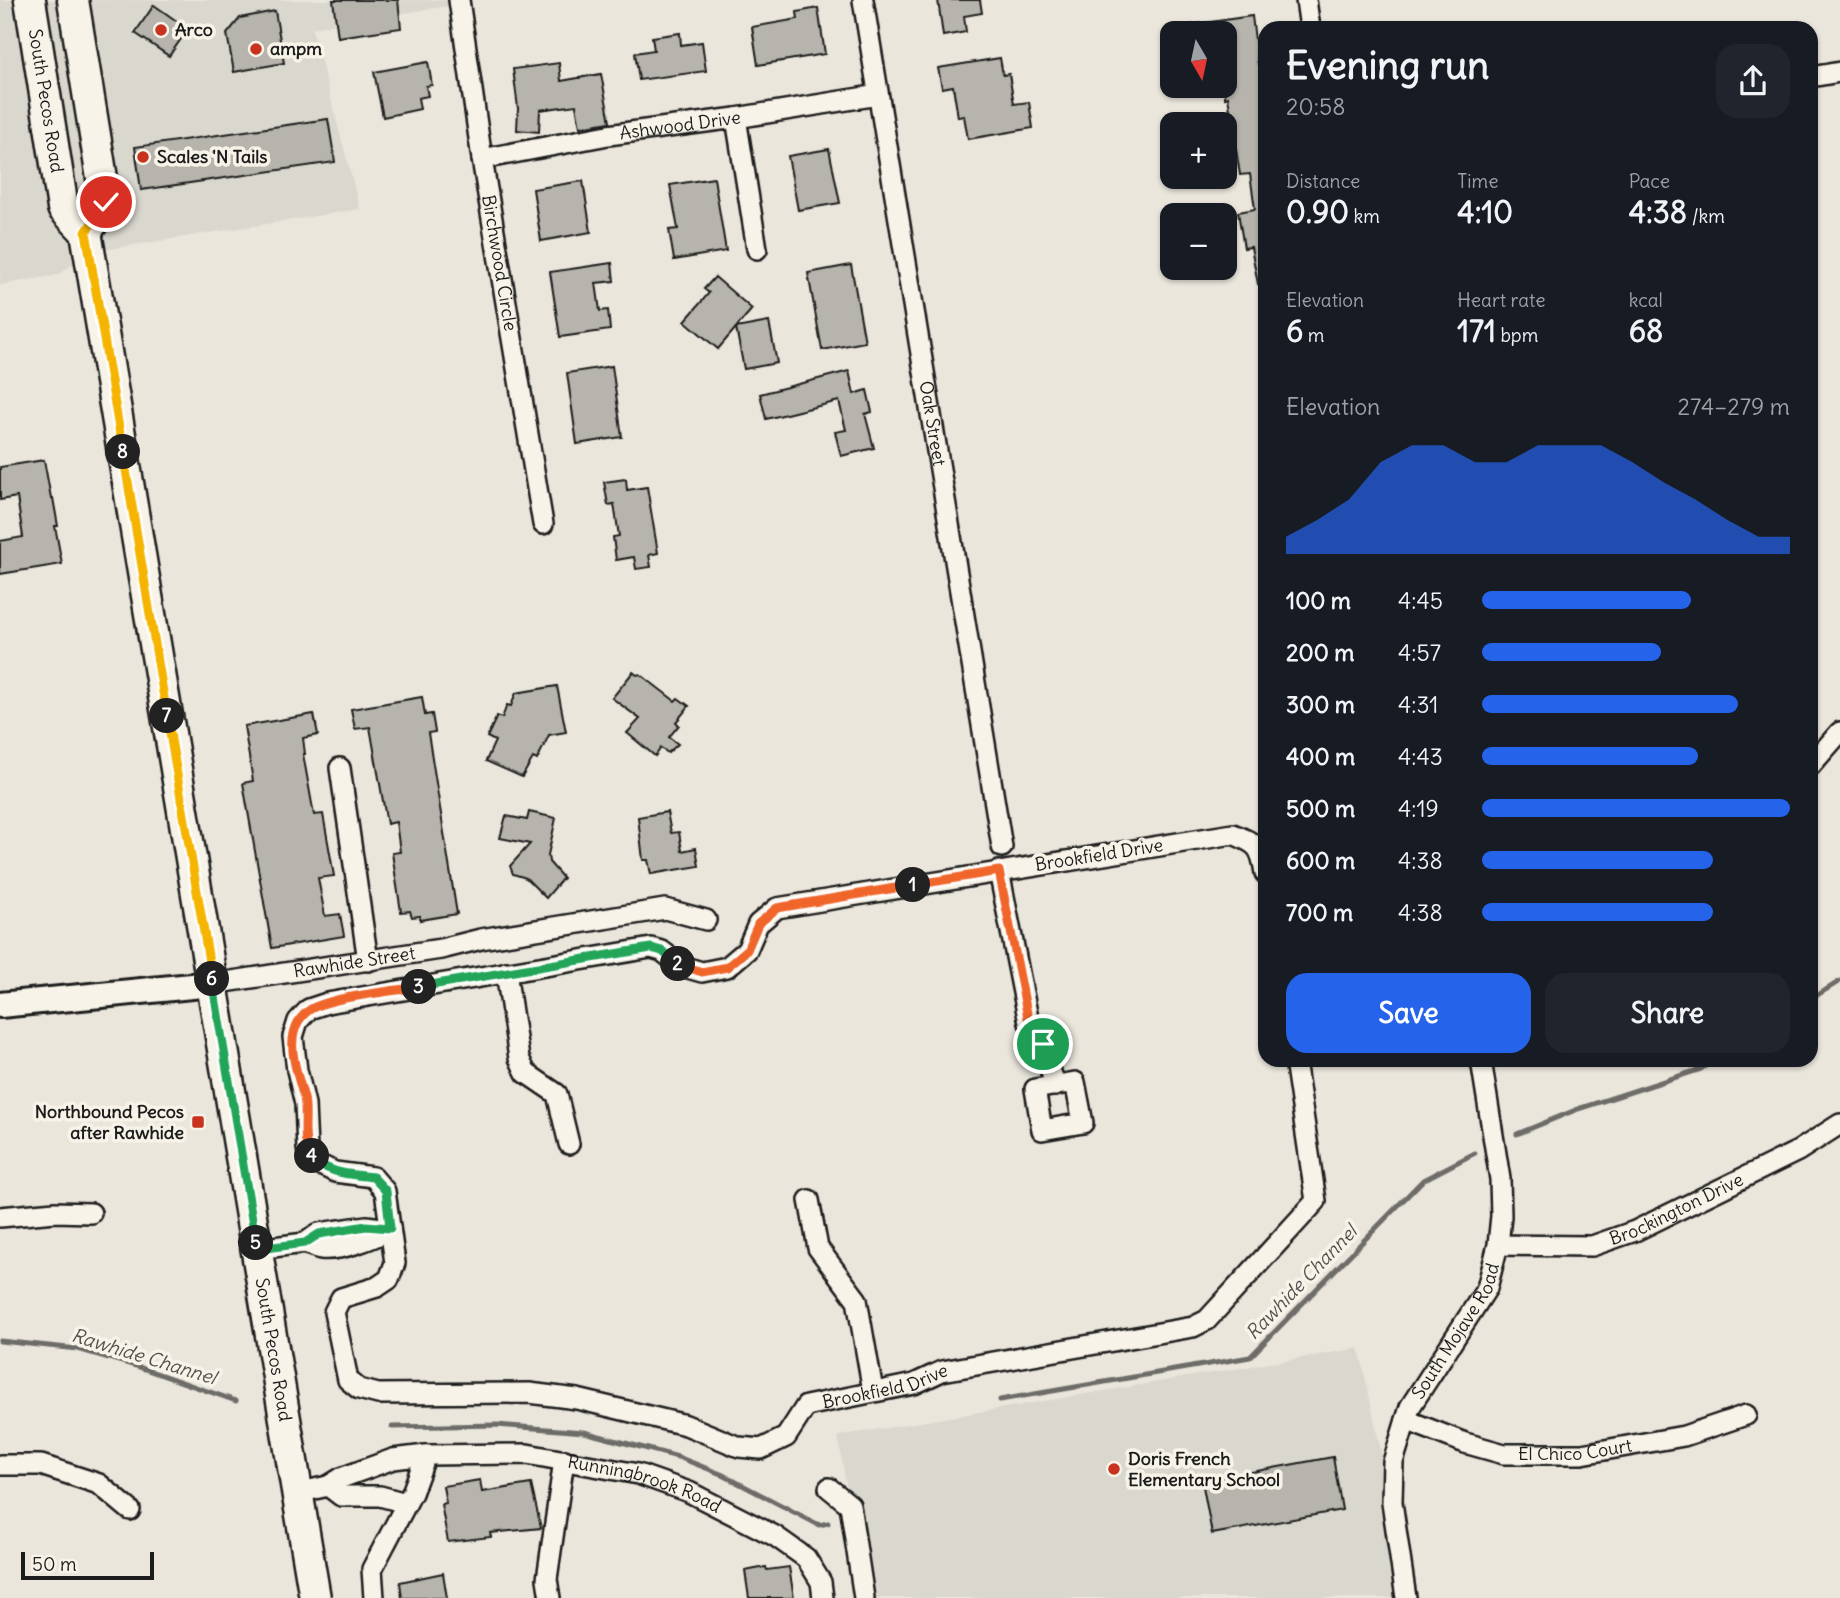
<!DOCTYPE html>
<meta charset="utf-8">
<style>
body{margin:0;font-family:Delius,sans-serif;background:#20242c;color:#f1f3f6;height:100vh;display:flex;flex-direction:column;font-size:26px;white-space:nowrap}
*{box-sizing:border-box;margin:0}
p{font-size:23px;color:#9ea1a6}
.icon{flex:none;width:38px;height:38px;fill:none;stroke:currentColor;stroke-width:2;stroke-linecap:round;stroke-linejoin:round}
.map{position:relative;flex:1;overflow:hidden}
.side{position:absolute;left:1258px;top:21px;width:560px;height:1046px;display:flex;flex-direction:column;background:#171b24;border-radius:21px;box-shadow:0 2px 5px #0004}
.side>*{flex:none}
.needle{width:46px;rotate:171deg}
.controls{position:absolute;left:1160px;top:21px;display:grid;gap:14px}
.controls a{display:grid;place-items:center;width:77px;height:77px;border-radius:14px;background:#171b24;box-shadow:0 2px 5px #0004;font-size:35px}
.scale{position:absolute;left:21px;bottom:18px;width:133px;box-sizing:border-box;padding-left:7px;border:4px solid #1c1c1c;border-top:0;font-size:19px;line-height:24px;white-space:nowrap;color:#1c1c1c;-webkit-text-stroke:5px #f7f3e8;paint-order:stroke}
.pin{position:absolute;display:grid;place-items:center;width:60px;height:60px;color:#fff;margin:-30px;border:4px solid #fff;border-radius:50%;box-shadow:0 2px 7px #0007}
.km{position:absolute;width:35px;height:35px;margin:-18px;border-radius:50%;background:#222;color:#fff;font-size:19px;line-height:35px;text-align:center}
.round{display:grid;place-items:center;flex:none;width:74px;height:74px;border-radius:21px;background:#20242c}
.head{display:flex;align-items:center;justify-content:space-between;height:119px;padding:0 28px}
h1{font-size:38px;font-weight:700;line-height:52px}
.figures{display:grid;grid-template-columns:repeat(3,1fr);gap:10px;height:119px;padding:7px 28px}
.figures div{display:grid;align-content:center}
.figures b{font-size:30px;font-weight:700}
.figures small{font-size:19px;font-weight:400}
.figures p{font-size:19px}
.chart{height:196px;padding:14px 28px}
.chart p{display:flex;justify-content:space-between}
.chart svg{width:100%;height:126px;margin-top:7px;fill:#2563eb;opacity:.7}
.button{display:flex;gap:14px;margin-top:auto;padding:14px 28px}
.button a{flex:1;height:80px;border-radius:21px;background:#2563eb;color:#fff;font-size:28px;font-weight:700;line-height:80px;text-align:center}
.button a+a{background:#20242c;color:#f1f3f6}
ul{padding:0 28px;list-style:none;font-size:23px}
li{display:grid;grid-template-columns:112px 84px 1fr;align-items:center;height:52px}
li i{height:18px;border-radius:9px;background:#2563eb}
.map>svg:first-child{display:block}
.built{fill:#dad7ce}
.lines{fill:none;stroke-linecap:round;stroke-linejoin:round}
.stream{stroke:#6d6c68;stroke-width:5}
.building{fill:#b6b4ac;stroke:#1c1c1c;stroke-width:2}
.minor-casing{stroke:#1c1c1c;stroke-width:24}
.tertiary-casing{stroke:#1c1c1c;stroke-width:30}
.primary-casing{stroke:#1c1c1c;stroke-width:35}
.minor{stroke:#f7f3e8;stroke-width:19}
.tertiary{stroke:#f7f3e8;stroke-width:24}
.primary{stroke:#f7f3e8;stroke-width:30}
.split-1-casing{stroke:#fff;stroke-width:14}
.split-2-casing{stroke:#fff;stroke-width:14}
.split-3-casing{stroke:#fff;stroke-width:14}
.split-4-casing{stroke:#fff;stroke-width:14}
.split-5-casing{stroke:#fff;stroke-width:14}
.split-6-casing{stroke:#fff;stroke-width:14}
.split-7-casing{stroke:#fff;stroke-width:14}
.split-8-casing{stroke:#fff;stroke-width:14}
.split-9-casing{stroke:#fff;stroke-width:14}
.split-1{stroke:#f0652b;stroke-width:9}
.split-2{stroke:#f0652b;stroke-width:9}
.split-3{stroke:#22a559;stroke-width:9}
.split-4{stroke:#f0652b;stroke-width:9}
.split-5{stroke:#22a559;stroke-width:9}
.split-6{stroke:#22a559;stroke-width:9}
.split-7{stroke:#f5b400;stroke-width:9}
.split-8{stroke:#f5b400;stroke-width:9}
.split-9{stroke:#f5b400;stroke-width:9}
.poi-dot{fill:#c8321e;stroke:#f7f3e8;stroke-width:2.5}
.labels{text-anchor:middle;stroke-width:7;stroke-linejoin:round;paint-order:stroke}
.poi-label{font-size:18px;font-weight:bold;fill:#1c1c1c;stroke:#f7f3e8;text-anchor:start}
.street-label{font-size:18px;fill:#1c1c1c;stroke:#f7f3e8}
.water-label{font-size:19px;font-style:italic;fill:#52514e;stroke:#f7f3e8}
</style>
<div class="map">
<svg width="1840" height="1598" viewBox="0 0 1840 1598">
<rect width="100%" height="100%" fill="#eae6dc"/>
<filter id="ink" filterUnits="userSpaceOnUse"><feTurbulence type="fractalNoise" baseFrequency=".0143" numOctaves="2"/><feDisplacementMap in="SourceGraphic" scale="14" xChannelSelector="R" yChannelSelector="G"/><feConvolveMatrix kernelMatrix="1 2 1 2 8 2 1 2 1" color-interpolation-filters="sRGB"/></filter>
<g filter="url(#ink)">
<g class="built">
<polygon points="0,0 459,0 460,4 312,28 360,209 90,252 58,275 0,285"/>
<polygon points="1359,1348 1392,1502 1406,1598 865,1598 838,1436"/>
</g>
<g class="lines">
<g class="stream">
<polyline points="1811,999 1840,981"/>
<polyline points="1517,1134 1578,1109 1701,1069 1715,1060"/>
<polyline points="0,1341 78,1349 136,1366 236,1401"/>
<polyline points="1000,1400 1250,1357 1423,1180 1475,1153"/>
<polyline points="392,1427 497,1425 584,1432 678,1457 721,1474 819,1525 828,1523"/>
</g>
</g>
<g class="building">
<polygon points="333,0 398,0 401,28 338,37"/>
<polygon points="938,0 980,0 982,13 964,16 966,32 943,36"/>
<polygon points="154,5 188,29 169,56 135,33"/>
<polygon points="818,8 825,54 758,65 752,27 798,19 797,12"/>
<polygon points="275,11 284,63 234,72 227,34 240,18"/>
<polygon points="1252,16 1258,64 1265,63 1265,283 1258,284 1251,247 1244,248 1238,212 1255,209 1250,174 1240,175 1228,97 1225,98 1225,33 1189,33 1189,25"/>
<polygon points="680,33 681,45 702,42 706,71 639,80 635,53 654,50 652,37"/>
<polygon points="1000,58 1003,75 1009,74 1014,104 1029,102 1033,128 968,139 964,116 958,117 953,86 942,88 938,68"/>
<polygon points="428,62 432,85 426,86 428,96 418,98 420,109 383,117 374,72"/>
<polygon points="559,63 561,81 601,74 610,122 580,127 576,105 540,110 539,132 517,130 518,108 513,69"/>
<polygon points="328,119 335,162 141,190 135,147"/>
<polygon points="829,149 840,203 798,210 788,156"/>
<polygon points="714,178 726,251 674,260 669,230 678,229 670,185"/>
<polygon points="583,181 591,232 541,241 533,189"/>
<polygon points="612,263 614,281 596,283 600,311 608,310 610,330 560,337 550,272"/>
<polygon points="851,265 865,342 822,350 808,273"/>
<polygon points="715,277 752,309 718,349 685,321 709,293 704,289"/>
<polygon points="769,322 777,363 744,369 736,328"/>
<polygon points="612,366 622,437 577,444 567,373"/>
<polygon points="849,371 854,394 867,390 872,412 865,414 874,448 841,456 835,432 846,430 839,401 766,419 760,394"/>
<polygon points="44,460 51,498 53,498 58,526 55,526 62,564 0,574 0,541 23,537 17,497 0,500 0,467"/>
<polygon points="626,479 627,490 647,487 658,553 649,555 651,567 636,569 634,557 616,560 613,537 619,536 614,504 608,505 604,482"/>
<polygon points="633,672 637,675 640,674 675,701 678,698 689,706 676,722 679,725 669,737 678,744 668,753 661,748 655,756 627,733 640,719 612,698"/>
<polygon points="557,686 566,732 549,735 537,760 533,758 522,777 486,761 495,741 487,737 497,716 502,718 507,705 511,706 516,693"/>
<polygon points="422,697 425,715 432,714 435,732 428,733 457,914 420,920 420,916 412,917 410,911 401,912 392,853 400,852 396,822 387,824 370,727 355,729 351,709"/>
<polygon points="314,714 318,735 303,738 305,754 303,754 314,815 323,814 334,876 318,878 325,916 340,914 344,936 272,948 243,783 253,781 244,726"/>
<polygon points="529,812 556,818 548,855 549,862 563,878 546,898 526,878 513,874 510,866 530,844 500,838 506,816 527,820"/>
<polygon points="667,812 671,833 679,832 682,851 696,848 699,866 651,874 648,860 643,860 638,817"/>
<polygon points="1333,1457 1342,1510 1212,1534 1202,1481"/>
<polygon points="480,1480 482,1492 531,1484 541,1528 490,1533 491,1537 448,1542 441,1504 446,1503 443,1486"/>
<polygon points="766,1567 767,1570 789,1567 794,1598 749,1598 745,1571"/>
<polygon points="443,1573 447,1598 402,1598 400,1582"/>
</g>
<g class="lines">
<g class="minor-casing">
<g id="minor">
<path id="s1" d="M459,0L482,159L543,524"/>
<path id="s2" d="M863,0L1002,847"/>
<polyline points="1306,0 1310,28"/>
<polyline points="1811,77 1840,72"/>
<polyline points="736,118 757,249"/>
<path id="s3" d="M482,159L608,135L736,118L878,95"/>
<polyline points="1811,765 1840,732"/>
<polyline points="340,768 368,961"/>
<polyline points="999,871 1029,1023 1043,1043 1055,1086"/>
<path id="s4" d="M1265,873C1261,846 1257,844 1233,834L777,908L758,924L747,950L727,967L702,972L681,966L662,951L651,948L327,1003L309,1009L298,1021L293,1037L297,1070L305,1104L307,1149L318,1164L335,1172L373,1177L385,1191L395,1263L389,1279L377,1287L341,1298L334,1312L348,1380L359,1389L378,1394L529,1393L577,1399L686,1425L739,1447L761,1449L786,1437L806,1406L914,1384L942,1371L1193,1327L1207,1320L1316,1201L1295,1060"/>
<polyline points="506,972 519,1058 526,1073 557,1094 569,1144"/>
<path id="s5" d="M212,984L441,949L481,939L665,909L706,920"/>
<polygon points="1075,1082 1083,1123 1042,1130 1035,1089"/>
<polyline points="809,1200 818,1248 857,1300 873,1391"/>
<polyline points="0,1217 55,1212 91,1213"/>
<path d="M305,1243C309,1244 316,1248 321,1249C341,1251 373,1239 390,1229"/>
<path id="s6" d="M1498,1245L1592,1246L1635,1231L1798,1151L1840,1124"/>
<polyline points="257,1249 305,1243 319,1233 366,1226 390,1229"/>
<path id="s7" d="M1406,1420L1465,1443L1504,1454H1582L1684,1436L1746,1415"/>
<polyline points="0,1465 41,1465 99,1484 130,1510"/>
<polyline points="328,1486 341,1496 380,1496 406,1503"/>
<polyline points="829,1488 850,1505 864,1598"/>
<polyline points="297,1493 328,1486 341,1478 393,1459 426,1455"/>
<path id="s8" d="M374,1598L372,1569L412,1493L426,1455L527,1454L638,1474L689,1492L775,1536L806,1558L821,1582L823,1598"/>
<polyline points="550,1598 547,1579 564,1460"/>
<path id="s9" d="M1406,1598L1392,1502L1393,1462L1410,1407L1487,1288L1498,1245L1501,1216L1500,1179L1481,1060"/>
</g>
</g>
<g class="tertiary-casing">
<polyline id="tertiary" points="0,1005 212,984"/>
</g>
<g class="primary-casing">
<g id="primary">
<path id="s10" d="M30,0L63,208L86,232L315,1598"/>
<polyline points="73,0 106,203 86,232"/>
</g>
</g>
<use href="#minor" class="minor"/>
<use href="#tertiary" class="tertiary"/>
<use href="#primary" class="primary"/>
</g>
</g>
<g class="lines" filter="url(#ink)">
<g class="split-1-casing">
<polyline id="split-1" points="913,885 999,871 1029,1023 1043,1044"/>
</g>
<g class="split-2-casing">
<polyline id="split-2" points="678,964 702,972 727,967 747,950 758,924 777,908 913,885"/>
</g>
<g class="split-3-casing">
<polyline id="split-3" points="419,987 651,948 662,951 678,964"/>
</g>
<g class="split-4-casing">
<path id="split-4" d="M312,1156C300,1141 308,1116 304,1098C299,1079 289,1053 294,1033C296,1024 300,1017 308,1011C326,997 394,991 419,987"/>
</g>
<g class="split-5-casing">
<path id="split-5" d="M256,1243L257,1249L305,1243L319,1234L366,1226L390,1228L386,1191L373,1177C351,1174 327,1175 312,1156"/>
</g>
<g class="split-6-casing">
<polyline id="split-6" points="212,979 256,1243"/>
</g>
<g class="split-7-casing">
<polyline id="split-7" points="167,716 212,979"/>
</g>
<g class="split-8-casing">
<polyline id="split-8" points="123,452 167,716"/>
</g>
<g class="split-9-casing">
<polyline id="split-9" points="106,202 86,232 123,452"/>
</g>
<use href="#split-1" class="split-1"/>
<use href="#split-2" class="split-2"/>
<use href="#split-3" class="split-3"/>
<use href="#split-4" class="split-4"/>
<use href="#split-5" class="split-5"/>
<use href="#split-6" class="split-6"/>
<use href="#split-7" class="split-7"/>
<use href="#split-8" class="split-8"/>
<use href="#split-9" class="split-9"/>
</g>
<g class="poi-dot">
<circle cx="161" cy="30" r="7"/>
<circle cx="256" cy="49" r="7"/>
<circle cx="143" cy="157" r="7"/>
<rect x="191" y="1115" width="14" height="14" rx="3.5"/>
<circle cx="1114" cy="1469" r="7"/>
</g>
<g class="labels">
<g class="poi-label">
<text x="175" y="36">Arco</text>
<text x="270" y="55">ampm</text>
<text x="157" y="163">Scales 'N Tails</text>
<text x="184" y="1118" text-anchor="end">Northbound Pecos<tspan x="184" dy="21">after Rawhide</tspan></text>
<text x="1128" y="1465">Doris French<tspan x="1128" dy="21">Elementary School</tspan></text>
</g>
<g class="street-label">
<text dy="6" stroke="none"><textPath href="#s10" startOffset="102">South Pecos Road</textPath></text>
<text dy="6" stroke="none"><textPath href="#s3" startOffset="201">Ashwood Drive</textPath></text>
<text dy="6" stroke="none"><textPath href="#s1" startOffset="266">Birchwood Circle</textPath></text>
<text dy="6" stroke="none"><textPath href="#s2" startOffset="429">Oak Street</textPath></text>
<text transform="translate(1099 855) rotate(-9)" y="6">Brookfield Drive</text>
<text dy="6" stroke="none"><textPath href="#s5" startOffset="144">Rawhide Street</textPath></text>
<text dy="6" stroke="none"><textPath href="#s6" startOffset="186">Brockington Drive</textPath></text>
<text dy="6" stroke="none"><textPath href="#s9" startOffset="284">South Mojave Road</textPath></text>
<text dy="6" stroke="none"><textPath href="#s10" startOffset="1377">South Pecos Road</textPath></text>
<text dy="6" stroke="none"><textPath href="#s4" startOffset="2065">Brookfield Drive</textPath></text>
<text dy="6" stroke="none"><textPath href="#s7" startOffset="175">El Chico Court</textPath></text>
<text dy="6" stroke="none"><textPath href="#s8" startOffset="378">Runningbrook Road</textPath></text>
</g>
<g class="water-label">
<text transform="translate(1301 1282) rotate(-46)" y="7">Rawhide Channel</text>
<text transform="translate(144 1356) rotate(17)" y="7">Rawhide Channel</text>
</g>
</g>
</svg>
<div class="controls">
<a><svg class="needle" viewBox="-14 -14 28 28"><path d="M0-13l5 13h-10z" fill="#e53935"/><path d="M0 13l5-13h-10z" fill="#9ea1a6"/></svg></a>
<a>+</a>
<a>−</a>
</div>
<div class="scale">50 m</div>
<div class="pin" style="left:1043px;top:1044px;background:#1e9e55"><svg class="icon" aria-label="arrive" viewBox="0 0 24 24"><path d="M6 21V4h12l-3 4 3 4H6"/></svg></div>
<div class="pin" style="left:106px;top:202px;background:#d93025"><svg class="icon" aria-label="check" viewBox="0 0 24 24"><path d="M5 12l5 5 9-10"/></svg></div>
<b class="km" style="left:913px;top:885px">1</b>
<b class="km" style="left:678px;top:964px">2</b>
<b class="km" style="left:419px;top:987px">3</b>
<b class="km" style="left:312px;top:1156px">4</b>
<b class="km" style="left:256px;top:1243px">5</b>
<b class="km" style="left:212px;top:979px">6</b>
<b class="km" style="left:167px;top:716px">7</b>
<b class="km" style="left:123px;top:452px">8</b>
<section class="side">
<div class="head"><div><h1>Evening run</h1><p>20:58</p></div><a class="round"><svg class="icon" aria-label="share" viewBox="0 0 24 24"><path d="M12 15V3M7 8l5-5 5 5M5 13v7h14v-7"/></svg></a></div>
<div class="figures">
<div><p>Distance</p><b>0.90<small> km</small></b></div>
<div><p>Time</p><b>4:10</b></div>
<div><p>Pace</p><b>4:38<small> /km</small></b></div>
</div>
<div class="figures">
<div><p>Elevation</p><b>6<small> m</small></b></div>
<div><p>Heart rate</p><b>171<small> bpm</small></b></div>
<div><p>kcal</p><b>68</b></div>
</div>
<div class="chart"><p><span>Elevation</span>274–279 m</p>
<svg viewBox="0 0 160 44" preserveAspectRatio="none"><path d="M0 44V38L10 32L20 25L30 12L40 6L50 6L60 12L70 12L80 6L90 6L100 6L110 12L120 19L130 25L140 32L150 38L160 38V44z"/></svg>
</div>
<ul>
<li><b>100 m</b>4:45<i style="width:68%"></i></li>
<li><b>200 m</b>4:57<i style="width:58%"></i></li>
<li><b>300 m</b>4:31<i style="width:83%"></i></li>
<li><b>400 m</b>4:43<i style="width:70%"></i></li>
<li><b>500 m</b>4:19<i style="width:100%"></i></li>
<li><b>600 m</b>4:38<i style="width:75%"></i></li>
<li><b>700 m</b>4:38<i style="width:75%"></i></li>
</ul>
<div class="button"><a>Save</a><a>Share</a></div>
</section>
</div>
